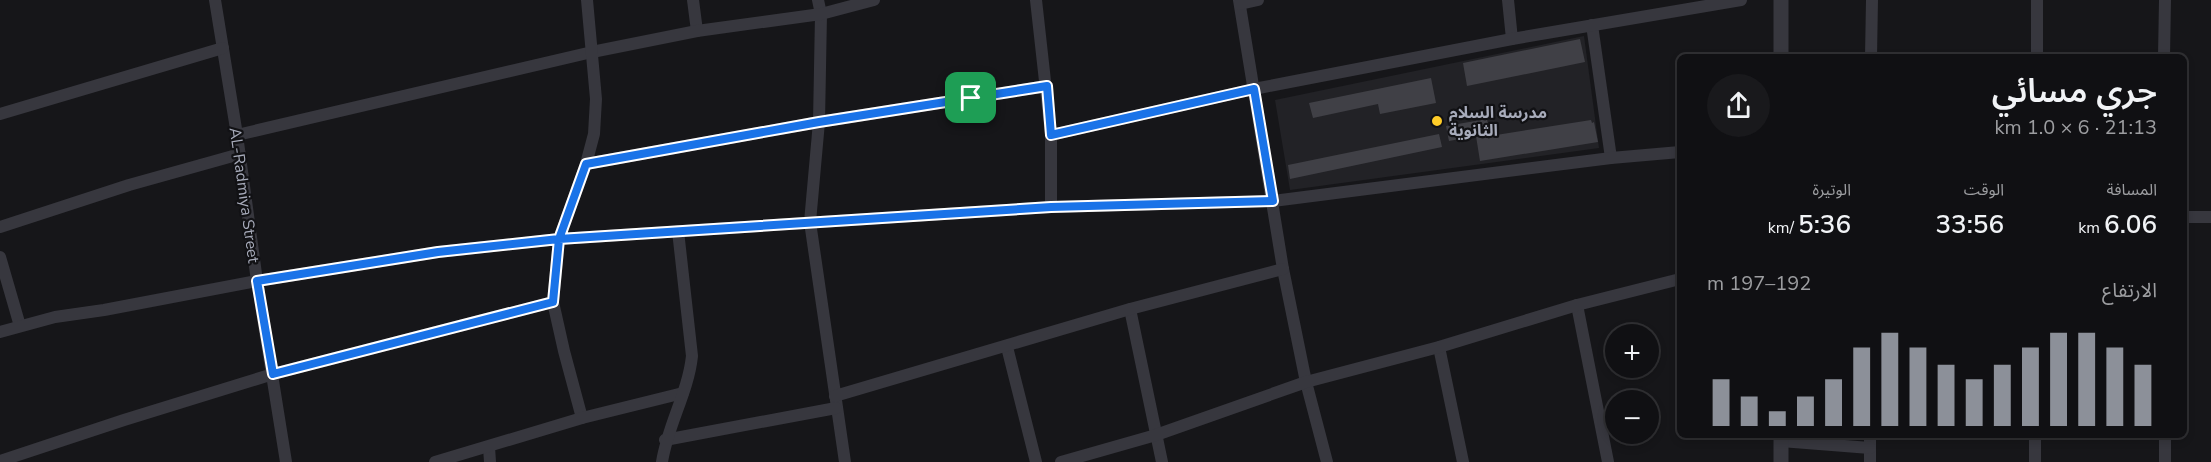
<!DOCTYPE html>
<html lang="ar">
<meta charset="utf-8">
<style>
body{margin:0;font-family:"Nunito Sans","Noto Sans Arabic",sans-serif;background:#19191c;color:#f1f3f6;direction:rtl;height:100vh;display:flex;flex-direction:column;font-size:22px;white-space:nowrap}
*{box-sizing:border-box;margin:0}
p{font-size:20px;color:#9c9da0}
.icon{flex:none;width:33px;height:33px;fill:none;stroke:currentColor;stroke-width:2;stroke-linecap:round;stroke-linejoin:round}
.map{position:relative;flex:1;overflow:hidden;direction:ltr}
.sheet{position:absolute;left:1677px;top:54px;width:510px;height:384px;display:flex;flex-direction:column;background:#101013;border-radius:9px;box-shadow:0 3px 9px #0003,0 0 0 2px #303033;direction:rtl}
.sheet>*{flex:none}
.tools{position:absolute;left:1605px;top:324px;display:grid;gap:12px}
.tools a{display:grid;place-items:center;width:54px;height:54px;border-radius:50%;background:#101013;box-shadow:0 3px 9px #0003,0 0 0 2px #303033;font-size:30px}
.pin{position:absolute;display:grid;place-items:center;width:51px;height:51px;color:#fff;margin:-26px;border-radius:12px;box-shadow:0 3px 9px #0006}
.round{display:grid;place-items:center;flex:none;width:63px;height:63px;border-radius:32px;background:#19191c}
.summary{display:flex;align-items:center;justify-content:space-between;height:102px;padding:0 30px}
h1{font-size:33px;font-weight:600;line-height:45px}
.figures{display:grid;grid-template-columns:repeat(3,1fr);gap:9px;height:102px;padding:6px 30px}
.figures div{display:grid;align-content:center}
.figures b{font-size:26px;font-weight:600}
.figures small{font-size:16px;font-weight:400}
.figures p{font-size:16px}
.chart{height:168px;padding:12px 30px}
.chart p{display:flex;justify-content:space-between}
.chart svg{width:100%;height:108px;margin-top:6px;stroke:#8c9099;stroke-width:6}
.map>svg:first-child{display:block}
.built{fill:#222226}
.building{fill:#404046}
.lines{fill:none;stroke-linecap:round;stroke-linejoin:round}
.minor{stroke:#37373e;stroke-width:12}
.tertiary{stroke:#37373e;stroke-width:15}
.route-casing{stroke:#fff;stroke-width:12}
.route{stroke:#1a73e8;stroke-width:8}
.poi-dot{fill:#ffcc28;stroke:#111114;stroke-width:2}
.labels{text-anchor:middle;stroke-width:4.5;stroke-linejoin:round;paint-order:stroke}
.poi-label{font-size:16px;font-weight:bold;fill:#a7abba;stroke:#111114;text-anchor:start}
.street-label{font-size:16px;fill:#a7abba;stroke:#111114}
</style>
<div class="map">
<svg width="2211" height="462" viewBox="0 0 2211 462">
<rect width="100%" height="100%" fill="#161619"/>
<polygon class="built" points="1584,36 1599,148 1290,190 1275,100"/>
<g class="building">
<polygon points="1580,39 1585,62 1467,86 1463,63"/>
<polygon points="1431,78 1436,103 1380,114 1378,104 1313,118 1309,103"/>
<polygon points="1487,119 1490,136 1591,120 1592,123 1594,122 1598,142 1480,161 1476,136 1449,141 1446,126"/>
<polygon points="1439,134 1442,147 1290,179 1288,165"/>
</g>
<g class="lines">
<g class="minor">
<polyline points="215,0 237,135 257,281 286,462"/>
<polyline points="693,0 697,31"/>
<polyline points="818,0 821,14 819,122 810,222 845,462"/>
<polyline points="1036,0 1051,135 1051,207"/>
<polyline points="1239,0 1283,269 1306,382 1327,462"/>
<polyline points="1508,0 1512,39"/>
<polyline points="1240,4 1258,0"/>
<polyline points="1592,25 1611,158"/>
<polyline points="1871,57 1872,0"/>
<polyline points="2037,57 2037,0"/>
<polyline points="2164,57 2165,0"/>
<polyline points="0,114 223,48"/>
<polyline points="237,135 592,52 697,31 821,14 874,0"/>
<polyline points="1051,135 1254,89 1512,39 1741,0"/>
<polyline points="586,164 819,122 1047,86"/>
<polyline points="2184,217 2211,217"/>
<polyline points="0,227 129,185 240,154"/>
<polyline points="0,257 20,326"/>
<polyline points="1577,305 1608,462"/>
<polyline points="1130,309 1162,462"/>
<polyline points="0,332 55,317 104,310 257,281 438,252 559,239 1051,207 1273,201 1611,158 1680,152"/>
<polyline points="1007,347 1036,462"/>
<polyline points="1439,347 1463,462"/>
<polyline points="835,396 1130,309 1283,269"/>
<polyline points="582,418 564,351 553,302 559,239 586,164 594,134 596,99 587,0"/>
<polyline points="1870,435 1870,462"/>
<polyline points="2165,435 2165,462"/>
<polyline points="665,440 836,408"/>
<polyline points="1781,441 1870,448"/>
<polyline points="489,447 490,462"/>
<polyline points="0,461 124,420 273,374 553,302"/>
<polyline points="435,462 582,418 683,393"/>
<path d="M662,462C668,424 688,393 692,356L678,231"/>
<polyline points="1061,462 1156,435 1306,382 1439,347 1577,305 1680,279"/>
<polyline points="2035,462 2035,435"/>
</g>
<g class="tertiary">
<polyline points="1781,0 1781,57"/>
<polyline points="1781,435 1781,462"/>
</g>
</g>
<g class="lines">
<g class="route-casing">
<polyline id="route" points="971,98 819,122 586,164 559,239 438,252 257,281 273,374 553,302 559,239 1051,207 1273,201 1254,89 1051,135 1047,86 971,98"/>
</g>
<use href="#route" class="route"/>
</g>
<circle class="poi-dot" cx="1437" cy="121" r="6"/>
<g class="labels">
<g class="poi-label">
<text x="1449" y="118">مدرسة السلام<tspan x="1449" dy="18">الثانوية</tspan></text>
</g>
<g class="street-label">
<text transform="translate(245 195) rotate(82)" y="6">AL-Radmiya Street</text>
</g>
</g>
</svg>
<div class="tools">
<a>+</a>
<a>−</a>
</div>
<div class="pin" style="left:971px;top:98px;background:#1e9e55"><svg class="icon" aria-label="arrive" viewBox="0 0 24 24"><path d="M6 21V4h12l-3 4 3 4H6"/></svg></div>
<section class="sheet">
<div class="summary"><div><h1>جري مسائي</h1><p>21:13 · 6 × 1.0 km</p></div><a class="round"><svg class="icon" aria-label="share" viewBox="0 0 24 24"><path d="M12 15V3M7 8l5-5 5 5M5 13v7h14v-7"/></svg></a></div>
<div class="figures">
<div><p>المسافة</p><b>6.06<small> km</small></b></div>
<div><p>الوقت</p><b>33:56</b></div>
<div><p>الوتيرة</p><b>5:36<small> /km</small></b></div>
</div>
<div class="chart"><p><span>الارتفاع</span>192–197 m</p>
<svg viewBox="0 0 160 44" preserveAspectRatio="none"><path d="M5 44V25M15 44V32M25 44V38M35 44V32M45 44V25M55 44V12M65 44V6M75 44V12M85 44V19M95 44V25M105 44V19M115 44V12M125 44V6M135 44V6M145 44V12M155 44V19"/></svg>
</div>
</section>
</div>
